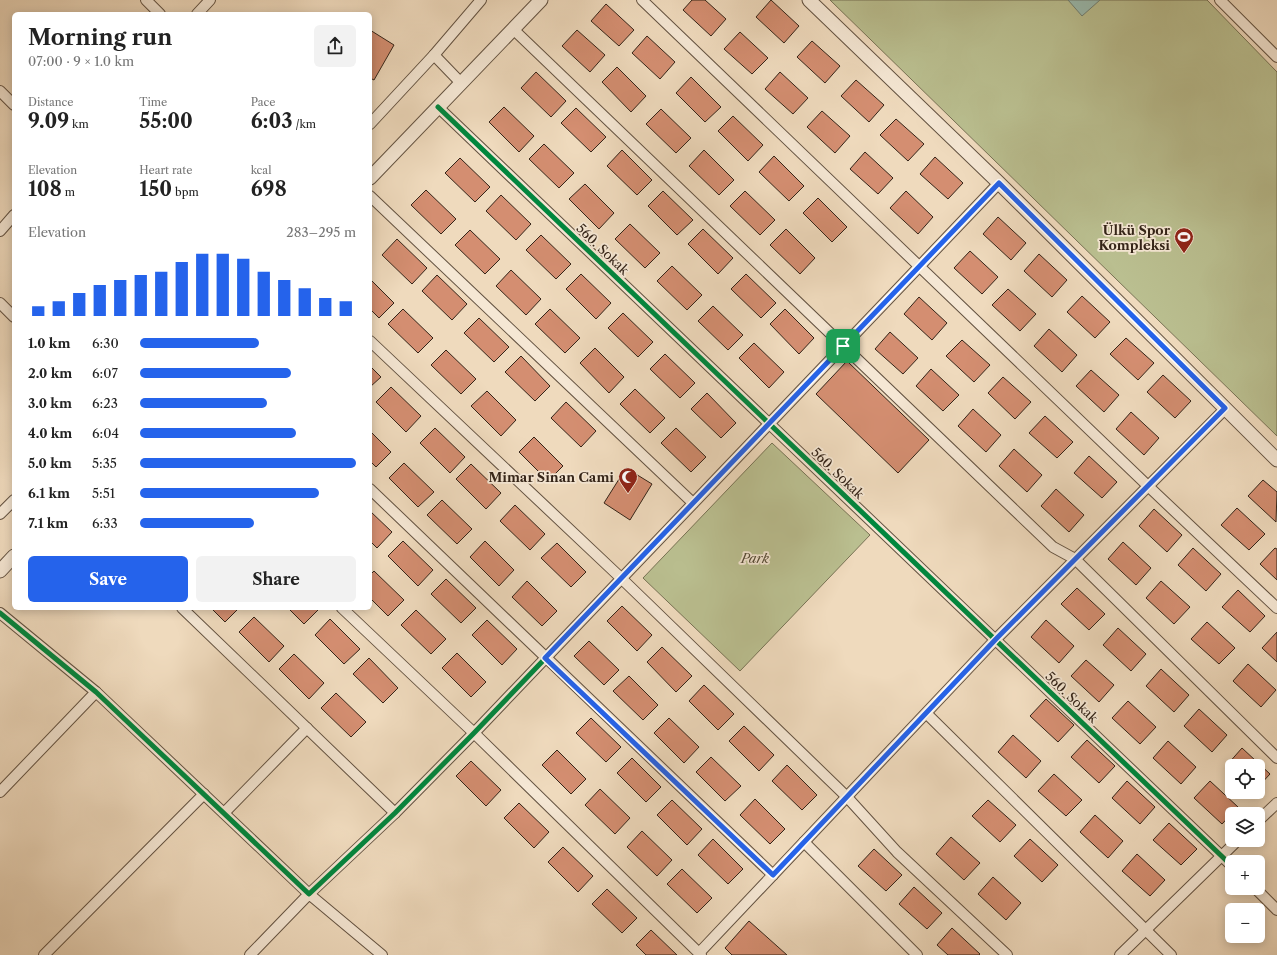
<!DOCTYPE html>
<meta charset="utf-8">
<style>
body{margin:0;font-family:"Libre Caslon Text",serif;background:#f2f2f2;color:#222;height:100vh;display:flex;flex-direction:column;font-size:15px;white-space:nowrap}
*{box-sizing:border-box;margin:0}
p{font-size:13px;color:#767676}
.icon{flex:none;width:22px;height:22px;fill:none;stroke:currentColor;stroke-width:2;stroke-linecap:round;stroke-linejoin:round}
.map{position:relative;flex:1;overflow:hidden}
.sheet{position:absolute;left:12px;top:12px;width:360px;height:598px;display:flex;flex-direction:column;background:#fff;border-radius:6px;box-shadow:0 2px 10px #0003}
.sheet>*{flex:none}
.controls{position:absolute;left:1225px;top:759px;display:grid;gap:8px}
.controls a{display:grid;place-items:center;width:40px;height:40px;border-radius:6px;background:#fff;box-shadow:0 2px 10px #0003;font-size:20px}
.pin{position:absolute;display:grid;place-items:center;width:34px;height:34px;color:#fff;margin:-17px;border-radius:8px;box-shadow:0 2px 6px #0006}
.round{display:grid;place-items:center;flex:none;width:42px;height:42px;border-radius:6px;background:#f2f2f2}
.head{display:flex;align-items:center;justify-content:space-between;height:68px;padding:0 16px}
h1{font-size:22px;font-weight:700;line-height:30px}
.figures{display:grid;grid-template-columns:repeat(3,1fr);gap:6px;height:68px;padding:4px 16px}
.figures div{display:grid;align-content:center}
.figures b{font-size:20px;font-weight:700}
.figures small{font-size:11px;font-weight:400}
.figures p{font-size:11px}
.chart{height:112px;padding:8px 16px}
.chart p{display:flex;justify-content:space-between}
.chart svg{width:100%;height:72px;margin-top:4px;stroke:#2563eb;stroke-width:6}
.action{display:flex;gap:8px;margin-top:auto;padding:8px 16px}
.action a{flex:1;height:46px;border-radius:6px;background:#2563eb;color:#fff;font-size:16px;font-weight:700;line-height:46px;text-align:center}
.action a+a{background:#f2f2f2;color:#222}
ul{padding:0 16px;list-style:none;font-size:13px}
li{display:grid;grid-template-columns:64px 48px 1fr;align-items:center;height:30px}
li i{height:10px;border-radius:5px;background:#2563eb}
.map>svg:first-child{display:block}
.green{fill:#babf90;stroke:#777254}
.water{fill:#9abbaf;stroke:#717f73}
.building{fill:#d48e71;stroke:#342418}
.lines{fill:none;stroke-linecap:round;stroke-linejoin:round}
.minor-casing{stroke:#635241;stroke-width:12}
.tertiary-casing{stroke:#635241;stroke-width:15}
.minor{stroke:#f5e7d4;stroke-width:10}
.tertiary{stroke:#f5e7d4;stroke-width:13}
.cycleway-casing{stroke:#f5e7d4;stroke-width:8}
.cycleway{stroke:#00873e;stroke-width:5}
.route-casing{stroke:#fff;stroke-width:8}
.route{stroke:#2563eb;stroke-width:5}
.labels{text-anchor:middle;stroke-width:3.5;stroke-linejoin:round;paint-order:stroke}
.poi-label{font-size:13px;font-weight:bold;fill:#342418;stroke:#f5e7d4;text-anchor:end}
.street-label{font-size:13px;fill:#342418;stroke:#f5e7d4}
.park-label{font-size:13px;font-style:italic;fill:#564b36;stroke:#f5e7d4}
</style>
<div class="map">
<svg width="1277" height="955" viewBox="0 0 1277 955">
<rect width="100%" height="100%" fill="#efdabd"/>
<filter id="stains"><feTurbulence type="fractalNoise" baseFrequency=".005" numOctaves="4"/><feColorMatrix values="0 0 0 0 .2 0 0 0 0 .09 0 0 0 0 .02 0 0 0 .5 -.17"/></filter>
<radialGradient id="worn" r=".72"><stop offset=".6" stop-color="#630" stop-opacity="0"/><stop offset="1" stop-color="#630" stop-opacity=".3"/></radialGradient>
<g class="green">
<polygon points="830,0 1207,0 1277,72 1277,436"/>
<polygon points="772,443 870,535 740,671 643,578"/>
</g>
<polygon class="water" points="1068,0 1100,0 1082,16"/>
<g class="building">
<polygon points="692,0 705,0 726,19 711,36 683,10"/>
<polygon points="771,0 799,26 784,43 756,17"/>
<polygon points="606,4 634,30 619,46 591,21"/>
<polygon points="370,30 394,45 374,80 370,78"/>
<polygon points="577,30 605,55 590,72 562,46"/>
<polygon points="740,32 768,58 752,74 724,49"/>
<polygon points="647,36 675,62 660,79 632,53"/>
<polygon points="812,41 840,66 825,83 797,57"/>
<polygon points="617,67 646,96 631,112 602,82"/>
<polygon points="536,72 566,101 551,117 521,88"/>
<polygon points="780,72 808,98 793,114 765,89"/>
<polygon points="691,77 721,107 705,122 676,93"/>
<polygon points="856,80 884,105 869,122 841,96"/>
<polygon points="504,107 534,136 519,152 489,122"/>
<polygon points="576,108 606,137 591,152 561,123"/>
<polygon points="661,109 691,138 676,153 646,124"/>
<polygon points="822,111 850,136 835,153 807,127"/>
<polygon points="733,116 763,145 748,161 718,131"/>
<polygon points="896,119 924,144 908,161 880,135"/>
<polygon points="544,144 574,173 559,188 529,159"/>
<polygon points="622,150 652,180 637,195 607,166"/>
<polygon points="704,150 734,180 719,195 689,166"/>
<polygon points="865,152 893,178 878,194 850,169"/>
<polygon points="774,156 804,186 789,201 759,172"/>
<polygon points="935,157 963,183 948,199 920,174"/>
<polygon points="460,158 490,187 475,202 445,173"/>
<polygon points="585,184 614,213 599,229 569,199"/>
<polygon points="426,190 456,219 441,234 411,205"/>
<polygon points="663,191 693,220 677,235 648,206"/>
<polygon points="745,191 775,220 760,235 730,206"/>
<polygon points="906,191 933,217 918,234 890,208"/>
<polygon points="501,195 531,224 516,240 486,211"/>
<polygon points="818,198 847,227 832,242 803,213"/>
<polygon points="998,217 1026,243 1011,260 983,234"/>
<polygon points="630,224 660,253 645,268 615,239"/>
<polygon points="703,229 733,258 718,274 688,244"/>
<polygon points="786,229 815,258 800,274 770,245"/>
<polygon points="470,230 500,259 485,274 455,245"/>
<polygon points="541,235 571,264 556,279 526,250"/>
<polygon points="397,239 427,268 412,284 382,255"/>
<polygon points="970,251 998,277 982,294 954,268"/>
<polygon points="1039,254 1067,280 1052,297 1024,271"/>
<polygon points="672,266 702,295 687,310 657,281"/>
<polygon points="511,270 541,299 526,315 496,286"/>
<polygon points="581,274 611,303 596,319 566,289"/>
<polygon points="746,274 776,303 761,318 731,289"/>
<polygon points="437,275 467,304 452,320 422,291"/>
<polygon points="370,279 394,303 379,318 370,309"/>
<polygon points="1008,289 1036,314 1020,331 992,305"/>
<polygon points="1082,296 1110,322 1095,338 1067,312"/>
<polygon points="919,297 947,323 932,340 904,314"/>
<polygon points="713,306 743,335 728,350 698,321"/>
<polygon points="403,309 433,338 418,353 388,324"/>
<polygon points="550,309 580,338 565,353 535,324"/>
<polygon points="785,309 814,338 799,354 770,324"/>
<polygon points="623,313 653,342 638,357 608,328"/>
<polygon points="479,318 509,347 494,362 464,333"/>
<polygon points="1049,329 1077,355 1062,372 1034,346"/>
<polygon points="890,332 918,358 903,374 875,349"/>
<polygon points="1126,338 1154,363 1138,380 1110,354"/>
<polygon points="962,340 990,365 974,382 946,356"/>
<polygon points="754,343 784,372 769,388 739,358"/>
<polygon points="595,348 624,377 609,393 580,363"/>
<polygon points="446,350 476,379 461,394 431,365"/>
<polygon points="665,354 695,383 680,398 650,369"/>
<polygon points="521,356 550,386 535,401 505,372"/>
<polygon points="847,361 929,440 898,473 816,394"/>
<polygon points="370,366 381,377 370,387"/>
<polygon points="931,369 959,395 943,411 916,386"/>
<polygon points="1091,370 1119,395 1104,412 1076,386"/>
<polygon points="1163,375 1191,401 1175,418 1147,392"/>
<polygon points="1003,377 1031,402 1015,419 988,393"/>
<polygon points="391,387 421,416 406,432 376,402"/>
<polygon points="635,389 665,418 650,433 620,404"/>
<polygon points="487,391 516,420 501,436 471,406"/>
<polygon points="707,393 736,423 721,438 691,409"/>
<polygon points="566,402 596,431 581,447 551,418"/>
<polygon points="973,409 1001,435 986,452 958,426"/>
<polygon points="1131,412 1159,438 1144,455 1116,429"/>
<polygon points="1045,416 1073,442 1057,458 1029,433"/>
<polygon points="435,428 465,457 450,473 420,443"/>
<polygon points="676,428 706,457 691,472 661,443"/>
<polygon points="370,431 391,452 376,467 370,461"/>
<polygon points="534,437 563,466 548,481 519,452"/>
<polygon points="1014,449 1042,475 1027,492 999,466"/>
<polygon points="1089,456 1117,482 1102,498 1074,473"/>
<polygon points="404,463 434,492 418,507 389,478"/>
<polygon points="471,464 501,493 486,509 456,479"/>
<polygon points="626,468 652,484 630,520 604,503"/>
<polygon points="1263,480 1277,492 1276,522 1248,496"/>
<polygon points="1056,489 1084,515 1069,532 1041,506"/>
<polygon points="442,500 472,529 457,544 427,515"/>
<polygon points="515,505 545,534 530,550 500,521"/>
<polygon points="1237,508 1265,534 1249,550 1221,525"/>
<polygon points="1154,509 1182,535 1167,552 1139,526"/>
<polygon points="370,511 392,532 377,548 370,541"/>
<polygon points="403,541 433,570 418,586 388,556"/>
<polygon points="485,541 514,570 499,586 470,557"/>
<polygon points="1123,542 1151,568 1136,585 1108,559"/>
<polygon points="557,543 586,572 571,587 541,558"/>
<polygon points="1193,548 1221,574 1206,591 1178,565"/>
<polygon points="1275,548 1277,549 1277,580 1260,564"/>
<polygon points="374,571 404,600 388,616 370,598 370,575"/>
<polygon points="446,579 476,608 461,623 431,594"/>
<polygon points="527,581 557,611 542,626 512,597"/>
<polygon points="1161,581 1190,607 1174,624 1146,598"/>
<polygon points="1077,588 1105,614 1089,630 1061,604"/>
<polygon points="1238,590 1265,616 1250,632 1222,607"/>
<polygon points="622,606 652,635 637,651 607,621"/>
<polygon points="211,608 239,608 225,622"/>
<polygon points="288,608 318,608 319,609 304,624"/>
<polygon points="416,610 446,639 431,654 401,625"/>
<polygon points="254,617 284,646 269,662 239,632"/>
<polygon points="330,619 360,649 344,664 315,635"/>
<polygon points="487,620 517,649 502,665 472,635"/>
<polygon points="1046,620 1074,646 1059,663 1031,637"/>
<polygon points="1207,622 1235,648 1219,664 1191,639"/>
<polygon points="1118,628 1146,654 1131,671 1103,645"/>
<polygon points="1277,632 1277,662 1262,648"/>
<polygon points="589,641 619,670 604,685 574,656"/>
<polygon points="662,647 692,676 676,692 647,662"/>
<polygon points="457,653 486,682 471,697 442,668"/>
<polygon points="294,654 324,683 309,699 279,669"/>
<polygon points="369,658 398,688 383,703 353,674"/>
<polygon points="1086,660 1114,685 1099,702 1071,676"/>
<polygon points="1248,664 1276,690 1261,707 1233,681"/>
<polygon points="1161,669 1189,695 1174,712 1146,686"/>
<polygon points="629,676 658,705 643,720 613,691"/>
<polygon points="704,685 734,714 718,730 689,701"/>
<polygon points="336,693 366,722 351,737 321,708"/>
<polygon points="1046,699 1074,725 1058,742 1030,716"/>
<polygon points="1128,701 1156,727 1140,744 1112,718"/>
<polygon points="1199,709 1227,735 1212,752 1184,726"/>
<polygon points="591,718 621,747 606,762 576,733"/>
<polygon points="669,718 699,747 684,763 654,733"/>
<polygon points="744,726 774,755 759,771 729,741"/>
<polygon points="1013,735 1041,761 1026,778 998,752"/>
<polygon points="1087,740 1115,766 1099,783 1071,757"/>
<polygon points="1168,741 1196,767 1181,784 1153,758"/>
<polygon points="1242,748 1270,774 1258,787 1258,766 1232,766 1232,770 1227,765"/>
<polygon points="557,750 586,779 571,794 542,765"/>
<polygon points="711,757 741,786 725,801 696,772"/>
<polygon points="632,758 661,787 646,802 617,773"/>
<polygon points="471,761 501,790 486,806 456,776"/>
<polygon points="787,765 817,795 802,810 772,781"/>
<polygon points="1054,774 1082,800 1066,816 1038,791"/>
<polygon points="1127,781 1155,807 1140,824 1112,798"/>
<polygon points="1210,781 1238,807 1222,824 1194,798"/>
<polygon points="600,789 630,818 615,834 585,805"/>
<polygon points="755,799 785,829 770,844 740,815"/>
<polygon points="672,800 702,829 687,845 657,815"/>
<polygon points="988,800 1016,825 1000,842 972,816"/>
<polygon points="519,803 549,832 534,848 504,818"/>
<polygon points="1095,815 1123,841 1108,858 1080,832"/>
<polygon points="1169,823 1197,849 1181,865 1153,840"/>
<polygon points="642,831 672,860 657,876 627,847"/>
<polygon points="951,837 980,863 964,880 936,854"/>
<polygon points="713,839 743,869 728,884 698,855"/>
<polygon points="1030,839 1058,865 1042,882 1014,856"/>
<polygon points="563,847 593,876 578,892 548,862"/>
<polygon points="874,849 902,875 886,891 858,866"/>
<polygon points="1137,854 1165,880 1150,896 1122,871"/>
<polygon points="682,869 712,898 697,913 667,884"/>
<polygon points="993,877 1021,903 1006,920 978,894"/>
<polygon points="914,887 942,913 927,929 899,904"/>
<polygon points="607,889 637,918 622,933 592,904"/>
<polygon points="749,921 787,955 732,955 725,948"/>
<polygon points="952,928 980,954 979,955 948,955 937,945"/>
<polygon points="651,930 677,955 646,955 636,945"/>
</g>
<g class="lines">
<g class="minor-casing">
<g id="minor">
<polyline points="146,0 160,14"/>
<polyline points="642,0 1148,486 1277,608"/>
<polyline points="1220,0 1277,57"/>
<polyline points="197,14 210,0"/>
<polyline points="513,29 1053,547 1075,559 1277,758"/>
<polyline points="434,55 461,83"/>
<polyline points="0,91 14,105"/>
<polyline points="438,107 1232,866"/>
<polyline points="370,124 434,55 481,0"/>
<polyline points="370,196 693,503"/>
<polyline points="0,231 14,215"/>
<polyline points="0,303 14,317"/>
<polyline points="370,341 621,578 847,797 897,852 1007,955"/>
<polyline points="370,489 773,875"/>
<polyline points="0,514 14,500"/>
<polyline points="182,608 395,813"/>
<polyline points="342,608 474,733 701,955"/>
<polyline points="0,613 96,692 309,894 395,813 474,733 999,183"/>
<polyline points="927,714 1171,955"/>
<polyline points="0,792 96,692"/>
<polyline points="224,813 307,728"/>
<polyline points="1258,821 1277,803"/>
<polyline points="804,842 917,955"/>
<polyline points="1255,888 1277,910"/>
<polyline points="699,953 996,639 1225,409"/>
<polyline points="44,955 204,794"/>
<polyline points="250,955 309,894 382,955"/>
<polyline points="1120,955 1238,840"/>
</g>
</g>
<g class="tertiary-casing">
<g id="tertiary">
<polyline points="809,0 999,183 1277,460"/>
<polyline points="370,178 541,0"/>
<polyline points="0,571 14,556"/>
</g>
</g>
<use href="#minor" class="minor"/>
<use href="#tertiary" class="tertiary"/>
<g class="cycleway-casing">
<g id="cycleway">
<polyline points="438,107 1232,866"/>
<polyline points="0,613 96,692 309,894 395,813 474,733 999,183"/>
</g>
</g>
<use href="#cycleway" class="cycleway"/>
</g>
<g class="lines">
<g class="route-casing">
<polygon id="route" points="999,183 1225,408 996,639 773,875 545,658"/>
</g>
<use href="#route" class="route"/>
</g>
<defs>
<g id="stadium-pin" transform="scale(1)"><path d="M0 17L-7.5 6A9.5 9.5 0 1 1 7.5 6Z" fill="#8f2418" stroke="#f5e7d4"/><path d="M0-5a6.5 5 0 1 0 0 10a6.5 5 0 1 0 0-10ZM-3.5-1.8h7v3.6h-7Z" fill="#fff"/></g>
<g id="mosque-pin" transform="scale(1)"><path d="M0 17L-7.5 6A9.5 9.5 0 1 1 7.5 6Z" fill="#8f2418" stroke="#f5e7d4"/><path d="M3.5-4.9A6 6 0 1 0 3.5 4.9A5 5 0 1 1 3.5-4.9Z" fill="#fff"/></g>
</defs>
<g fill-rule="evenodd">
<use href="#stadium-pin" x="1184" y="237"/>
<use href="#mosque-pin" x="628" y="477"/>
</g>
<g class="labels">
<g class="poi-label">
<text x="1170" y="235">Ülkü Spor<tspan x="1170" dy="15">Kompleksi</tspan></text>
<text x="614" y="482">Mimar Sinan Cami</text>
</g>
<g class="street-label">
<text transform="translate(603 249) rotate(44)" y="5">560. Sokak</text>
<text transform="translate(838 473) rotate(44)" y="5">560. Sokak</text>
<text transform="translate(1072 697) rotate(44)" y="5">560. Sokak</text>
</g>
<g class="park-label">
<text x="755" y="563">Park</text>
</g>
</g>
<rect width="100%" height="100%" filter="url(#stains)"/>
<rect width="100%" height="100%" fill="url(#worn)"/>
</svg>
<div class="controls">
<a><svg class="icon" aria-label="locate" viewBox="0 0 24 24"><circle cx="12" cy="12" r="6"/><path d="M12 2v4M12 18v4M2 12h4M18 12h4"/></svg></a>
<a><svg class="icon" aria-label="layers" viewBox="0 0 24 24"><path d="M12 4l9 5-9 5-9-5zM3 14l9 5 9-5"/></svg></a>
<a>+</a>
<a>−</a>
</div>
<div class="pin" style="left:843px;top:346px;background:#1e9e55"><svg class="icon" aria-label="arrive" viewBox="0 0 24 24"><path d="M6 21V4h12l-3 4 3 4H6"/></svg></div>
<section class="sheet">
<div class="head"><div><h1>Morning run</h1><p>07:00 · 9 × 1.0 km</p></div><a class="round"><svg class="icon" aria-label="share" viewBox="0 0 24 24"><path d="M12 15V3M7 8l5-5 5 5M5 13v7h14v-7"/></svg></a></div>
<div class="figures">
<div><p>Distance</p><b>9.09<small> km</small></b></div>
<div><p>Time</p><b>55:00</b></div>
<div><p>Pace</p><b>6:03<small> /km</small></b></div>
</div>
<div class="figures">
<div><p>Elevation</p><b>108<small> m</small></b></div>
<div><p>Heart rate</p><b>150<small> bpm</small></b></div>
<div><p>kcal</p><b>698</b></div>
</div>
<div class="chart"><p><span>Elevation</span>283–295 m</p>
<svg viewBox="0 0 160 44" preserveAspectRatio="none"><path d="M5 44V38M15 44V35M25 44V30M35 44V25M45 44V22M55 44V19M65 44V17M75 44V11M85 44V6M95 44V6M105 44V9M115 44V17M125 44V22M135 44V27M145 44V33M155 44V35"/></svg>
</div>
<ul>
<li><b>1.0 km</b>6:30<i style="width:55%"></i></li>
<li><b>2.0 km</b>6:07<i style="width:70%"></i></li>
<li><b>3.0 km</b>6:23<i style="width:59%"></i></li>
<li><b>4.0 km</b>6:04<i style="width:72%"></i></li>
<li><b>5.0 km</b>5:35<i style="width:100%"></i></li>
<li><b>6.1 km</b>5:51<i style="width:83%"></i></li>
<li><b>7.1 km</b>6:33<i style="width:53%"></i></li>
</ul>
<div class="action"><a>Save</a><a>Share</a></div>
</section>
</div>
